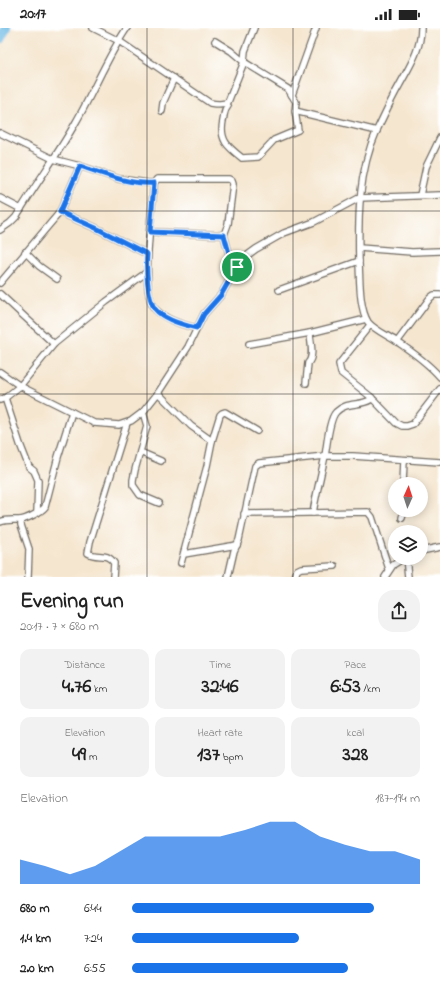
<!DOCTYPE html>
<meta charset="utf-8">
<style>
body{margin:0;font-family:"Indie Flower",sans-serif;background:#f2f2f2;color:#222;height:100vh;display:flex;flex-direction:column;font-size:15px;white-space:nowrap}
*{box-sizing:border-box;margin:0}
p{font-size:13px;color:#767676}
.icon{flex:none;width:22px;height:22px;fill:none;stroke:currentColor;stroke-width:2;stroke-linecap:round;stroke-linejoin:round}
.map{position:relative;height:549px;overflow:hidden}
.details{display:flex;flex-direction:column;background:#fff;flex:1}
.details>*{flex:none}
.needle{width:26px;rotate:3deg}
.fabs{position:absolute;left:388px;top:449px;display:grid;gap:8px}
.fabs a{display:grid;place-items:center;width:40px;height:40px;border-radius:50%;background:#fff;box-shadow:0 2px 10px #0003;font-size:20px}
.pin{position:absolute;display:grid;place-items:center;width:34px;height:34px;color:#fff;margin:-17px;border:2px solid #fff;border-radius:50%;box-shadow:0 1px 4px #0007}
.round{display:grid;place-items:center;flex:none;width:42px;height:42px;border-radius:16px;background:#f2f2f2}
.summary{display:flex;align-items:center;justify-content:space-between;height:68px;padding:0 20px}
h1{font-size:22px;font-weight:700;line-height:30px}
.stats{display:grid;grid-template-columns:repeat(3,1fr);gap:6px;height:68px;padding:4px 20px}
.stats div{display:grid;align-content:center;border-radius:10px;background:#f2f2f2;text-align:center}
.stats b{font-size:20px;font-weight:700}
.stats small{font-size:11px;font-weight:400}
.stats p{font-size:11px}
.chart{height:112px;padding:8px 20px}
.chart p{display:flex;justify-content:space-between}
.chart svg{width:100%;height:72px;margin-top:4px;fill:#1a73e8;opacity:.7}
ul{padding:0 20px;list-style:none;font-size:13px}
li{display:grid;grid-template-columns:64px 48px 1fr;align-items:center;height:30px}
li i{height:10px;border-radius:5px;background:#1a73e8}
.status{display:flex;justify-content:space-between;align-items:center;height:28px;padding:0 20px;background:#fff;direction:ltr}
.status svg{height:11px;fill:currentColor}
.map>svg:first-child{display:block}
.lines{fill:none;stroke-linecap:round;stroke-linejoin:round}
.river{stroke:#68b8e3;stroke-width:10}
.minor-casing{stroke:#726c64;stroke-width:8}
.minor{stroke:#fff;stroke-width:5.5}
.route-casing{stroke:#fff;stroke-width:8}
.route{stroke:#1a73e8;stroke-width:5}
.grid{fill:none;stroke:#2b2b2b;stroke-width:1;stroke-opacity:0.55}
</style>
<div class="status"><b>20:17</b><svg viewBox="0 0 49 12"><path d="M0 12V9h3v3zM5 12V6h3v6zM10 12V3h3v9zM15 12V0h3v12zM26 1h20v11H26zM47 4h2v5h-2z"/></svg></div>
<div class="map">
<svg width="440" height="549" viewBox="0 0 440 549">
<rect width="100%" height="100%" fill="#fff"/>
<filter id="ink" filterUnits="userSpaceOnUse"><feTurbulence type="fractalNoise" baseFrequency=".025" numOctaves="2"/><feDisplacementMap in="SourceGraphic" scale="8" xChannelSelector="R" yChannelSelector="G"/><feConvolveMatrix kernelMatrix="1 2 1 2 8 2 1 2 1" color-interpolation-filters="sRGB"/></filter>
<filter id="wash" filterUnits="userSpaceOnUse"><feTurbulence type="fractalNoise" baseFrequency=".012" numOctaves="4" result="noise"/><feDisplacementMap in="SourceGraphic" scale="16" xChannelSelector="R" yChannelSelector="G"/><feGaussianBlur stdDeviation="0.9" result="paint"/><feColorMatrix in="noise" values="0 0 0 0 0 0 0 0 0 0 0 0 0 0 0 0 0 1.4 0 .05"/><feComposite in="paint" operator="in"/></filter>
<g filter="url(#wash)">
<rect width="100%" height="100%" fill="#f5e6cf"/>
<g class="lines">
<polyline class="river" points="0,11 6,0"/>
</g>
</g>
<g filter="url(#ink)">
<g class="lines">
<g class="minor-casing">
<g id="minor">
<path d="M93,0L119,13L210,75C216,76 223,77 228,74L244,34L245,23L254,0"/>
<path d="M421,0C421,22 409,39 399,58C391,72 384,87 377,102C358,144 358,190 359,235C360,252 359,280 368,294C373,301 388,308 396,313C411,323 428,335 440,349"/>
<path d="M215,13L231,23L244,34L288,61L296,74L295,83L298,102L274,112L258,129L242,130C228,119 219,112 223,93C225,85 223,84 228,78L225,76"/>
<polyline points="292,67 316,0"/>
<polyline points="162,83 163,75 174,50"/>
<polyline points="295,83 377,103"/>
<polyline points="0,105 53,131 80,138 119,151 148,155 154,155 157,151 229,151 232,153 233,156 228,196 224,207 230,229 237,239"/>
<path d="M154,155C153,180 139,264 155,281C166,292 182,297 197,300"/>
<polyline points="420,167 426,139 440,110"/>
<polyline points="0,170 21,181"/>
<polyline points="60,184 98,201 147,226"/>
<path d="M0,202L10,195L16,189C35,157 58,126 76,94C94,63 107,29 127,0"/>
<polyline points="150,204 224,207"/>
<polyline points="359,220 412,224 440,223"/>
<polyline points="25,224 39,238 57,251"/>
<polyline points="0,255 60,184 80,138"/>
<polyline points="279,262 359,233"/>
<polyline points="0,266 54,316"/>
<polyline points="370,297 339,336 341,345 371,369 396,395 402,398 407,398 413,396 440,361"/>
<polyline points="397,314 430,270 434,267 440,267"/>
<polyline points="249,316 310,305 366,291"/>
<polyline points="0,344 20,358 94,395 119,397 131,393 143,384 158,365 188,319 204,286 221,267 241,232 256,221 284,205 314,194 359,170 440,167"/>
<path d="M306,355L308,335C315,328 310,313 310,305"/>
<polyline points="158,365 191,398 212,413"/>
<polyline points="5,370 20,416 29,439 34,443 38,452 37,485"/>
<polyline points="0,372 5,370 20,358 54,316 106,274 147,244"/>
<polyline points="143,384 147,398 135,442 133,452 133,457 140,467 159,475"/>
<polyline points="140,424 161,433"/>
<polyline points="403,456 404,432"/>
<path d="M313,485C316,466 321,447 325,428C327,417 329,391 336,384C345,374 360,378 370,372L371,369"/>
<polyline points="244,486 368,484 372,489 389,541"/>
<polyline points="402,490 404,482"/>
<polyline points="21,492 21,497 29,521 28,549"/>
<path d="M0,494C7,491 12,492 19,492C25,492 41,484 45,479L58,429L72,384"/>
<polyline points="421,523 440,519"/>
<polyline points="184,526 237,517"/>
<polyline points="406,530 408,549"/>
<polyline points="181,535 207,438 212,413 220,387 222,385 225,384 257,403"/>
<path d="M113,549L114,535C106,523 98,531 88,525L90,514L127,395"/>
<polyline points="228,549 234,523 239,512 255,438 259,435 325,428 353,428 440,434"/>
<polyline points="295,549 297,542 301,540 335,538"/>
<polyline points="385,549 393,537 404,530"/>
</g>
</g>
<use href="#minor" class="minor"/>
</g>
</g>
<g class="lines" filter="url(#ink)">
<g class="route-casing">
<path id="route" d="M80,138C104,146 129,157 154,155L150,204L224,207L230,229L237,239L221,267L204,286L197,300C183,297 164,292 155,281C147,271 146,238 147,226L98,201L60,184Z"/>
</g>
<use href="#route" class="route"/>
</g>
<path class="grid" d="M147,0V549M293,0V549M0,183H440M0,366H440"/>
</svg>
<div class="fabs">
<a><svg class="needle" viewBox="-14 -14 28 28"><path d="M0-13l5 13h-10z" fill="#e53935"/><path d="M0 13l5-13h-10z" fill="#767676"/></svg></a>
<a><svg class="icon" aria-label="layers" viewBox="0 0 24 24"><path d="M12 4l9 5-9 5-9-5zM3 14l9 5 9-5"/></svg></a>
</div>
<div class="pin" style="left:237px;top:239px;background:#1e9e55"><svg class="icon" aria-label="arrive" viewBox="0 0 24 24"><path d="M6 21V4h12l-3 4 3 4H6"/></svg></div>
</div>
<section class="details">
<div class="summary"><div><h1>Evening run</h1><p>20:17 · 7 × 680 m</p></div><a class="round"><svg class="icon" aria-label="share" viewBox="0 0 24 24"><path d="M12 15V3M7 8l5-5 5 5M5 13v7h14v-7"/></svg></a></div>
<div class="stats">
<div><p>Distance</p><b>4.76<small> km</small></b></div>
<div><p>Time</p><b>32:46</b></div>
<div><p>Pace</p><b>6:53<small> /km</small></b></div>
</div>
<div class="stats">
<div><p>Elevation</p><b>49<small> m</small></b></div>
<div><p>Heart rate</p><b>137<small> bpm</small></b></div>
<div><p>kcal</p><b>328</b></div>
</div>
<div class="chart"><p><span>Elevation</span>187–194 m</p>
<svg viewBox="0 0 160 44" preserveAspectRatio="none"><path d="M0 44V29L10 33L20 38L30 33L40 24L50 15L60 15L70 15L80 15L90 11L100 6L110 6L120 15L130 20L140 24L150 24L160 29V44z"/></svg>
</div>
<ul>
<li><b>680 m</b>6:44<i style="width:84%"></i></li>
<li><b>1.4 km</b>7:24<i style="width:58%"></i></li>
<li><b>2.0 km</b>6:55<i style="width:75%"></i></li>
</ul>
</section>
